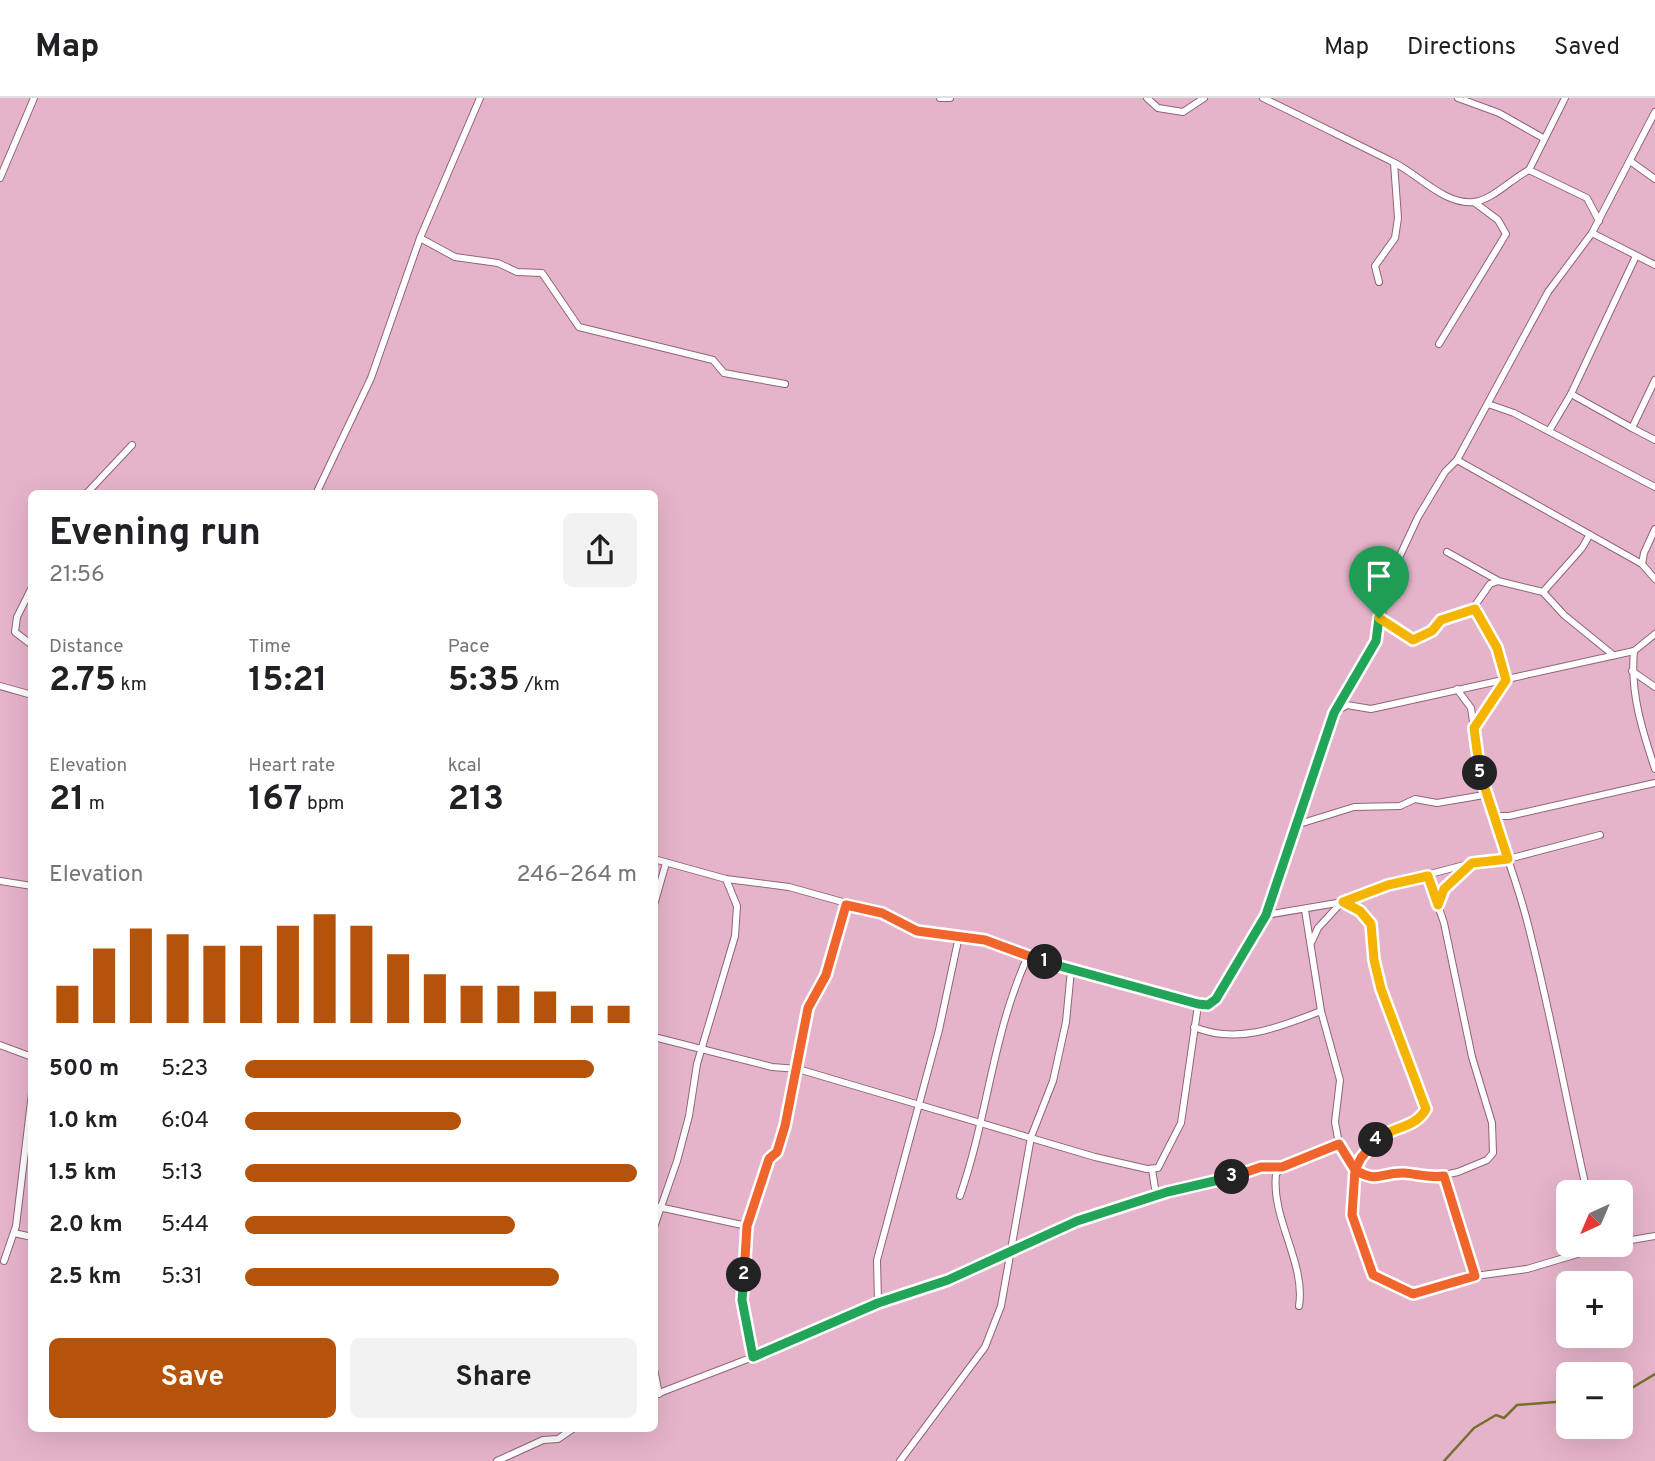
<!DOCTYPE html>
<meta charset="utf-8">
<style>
body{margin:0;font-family:Overpass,sans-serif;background:#f2f2f2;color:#202124;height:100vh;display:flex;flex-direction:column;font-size:26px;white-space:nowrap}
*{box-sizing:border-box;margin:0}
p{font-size:23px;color:#757577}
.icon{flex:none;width:38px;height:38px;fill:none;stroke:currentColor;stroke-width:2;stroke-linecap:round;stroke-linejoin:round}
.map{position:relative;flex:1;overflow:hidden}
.sheet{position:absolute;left:28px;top:392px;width:630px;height:942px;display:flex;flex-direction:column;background:#fff;border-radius:10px;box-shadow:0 7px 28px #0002}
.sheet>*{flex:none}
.needle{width:46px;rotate:224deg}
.fabs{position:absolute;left:1556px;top:1082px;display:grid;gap:14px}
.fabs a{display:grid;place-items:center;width:77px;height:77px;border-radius:10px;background:#fff;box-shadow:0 7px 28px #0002;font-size:35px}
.pin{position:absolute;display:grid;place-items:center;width:60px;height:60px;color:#fff;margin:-72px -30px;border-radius:50% 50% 50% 0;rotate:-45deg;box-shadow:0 0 7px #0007}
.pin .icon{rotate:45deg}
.km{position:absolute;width:35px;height:35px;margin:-18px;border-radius:50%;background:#222;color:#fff;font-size:19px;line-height:35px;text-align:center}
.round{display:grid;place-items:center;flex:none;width:74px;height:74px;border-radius:10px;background:#f2f2f2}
.summary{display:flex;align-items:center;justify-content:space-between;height:119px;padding:0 21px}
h1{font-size:38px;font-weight:700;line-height:52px}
.figures{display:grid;grid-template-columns:repeat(3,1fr);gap:10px;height:119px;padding:7px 21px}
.figures div{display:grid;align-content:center}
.figures b{font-size:35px;font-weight:700}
.figures small{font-size:19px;font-weight:400}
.figures p{font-size:19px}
.chart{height:196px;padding:14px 21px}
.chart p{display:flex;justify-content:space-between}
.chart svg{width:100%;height:126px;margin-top:7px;stroke:#b45309;stroke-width:6}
.action{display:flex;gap:14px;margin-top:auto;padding:14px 21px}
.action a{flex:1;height:80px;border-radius:10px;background:#b45309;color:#fff;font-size:28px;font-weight:700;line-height:80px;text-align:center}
.action a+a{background:#f2f2f2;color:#202124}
ul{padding:0 21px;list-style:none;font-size:23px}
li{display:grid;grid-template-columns:112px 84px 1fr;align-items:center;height:52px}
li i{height:18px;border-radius:9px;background:#b45309}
header{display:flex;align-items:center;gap:42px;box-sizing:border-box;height:98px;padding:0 35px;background:#fff;border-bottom:2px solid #e0e0e0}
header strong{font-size:33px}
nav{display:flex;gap:38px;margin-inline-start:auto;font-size:24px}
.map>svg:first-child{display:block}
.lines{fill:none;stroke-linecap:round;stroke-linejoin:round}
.stream{stroke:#75702b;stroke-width:2.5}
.street-casing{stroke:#916479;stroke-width:8}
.street{stroke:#fff;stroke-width:6}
.split-1-casing{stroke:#fff;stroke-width:14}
.split-2-casing{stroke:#fff;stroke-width:14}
.split-3-casing{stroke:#fff;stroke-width:14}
.split-4-casing{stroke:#fff;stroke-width:14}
.split-5-casing{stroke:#fff;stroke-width:14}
.split-6-casing{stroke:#fff;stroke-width:14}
.split-1{stroke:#22a559;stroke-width:9}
.split-2{stroke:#f0652b;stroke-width:9}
.split-3{stroke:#22a559;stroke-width:9}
.split-4{stroke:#f0652b;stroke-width:9}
.split-5{stroke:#f5b400;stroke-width:9}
.split-6{stroke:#f5b400;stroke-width:9}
</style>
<header>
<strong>Map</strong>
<nav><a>Map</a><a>Directions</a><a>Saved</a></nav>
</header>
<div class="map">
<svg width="1655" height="1363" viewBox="0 0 1655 1363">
<rect width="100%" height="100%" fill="#e6b4ca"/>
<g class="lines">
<g class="stream">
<polyline points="1620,1297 1655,1276"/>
<polyline points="1444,1363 1474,1330 1496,1317 1504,1320 1517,1307 1568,1303"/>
</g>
<g class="street-casing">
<g id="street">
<polyline points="940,0 950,0"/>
<polyline points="1147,0 1158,10 1183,14 1204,0"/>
<path d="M1263,0C1307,21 1350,43 1393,64C1418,76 1444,107 1474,104C1494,101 1511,81 1529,72L1587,100L1599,123"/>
<polyline points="1458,0 1499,15 1543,40"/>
<polyline points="1630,63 1655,81"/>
<polyline points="1529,72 1565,0"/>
<polyline points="0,80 34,0"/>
<polyline points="1592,135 1655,167"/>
<polyline points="420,140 455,159 498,165 517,174 542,175 579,229 713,262 724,275 785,286"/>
<polyline points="1379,184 1375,168 1395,140 1398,120 1394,65"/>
<polyline points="1439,246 1506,136 1498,122 1474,104"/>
<polyline points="1655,282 1632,330 1655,342"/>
<polyline points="1488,306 1514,315 1655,389"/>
<polyline points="1632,330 1571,296 1636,158"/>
<polyline points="1549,333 1571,296"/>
<polyline points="1457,362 1642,466 1644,455 1655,431"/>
<polyline points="86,396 132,347"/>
<polyline points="316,396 371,280 420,140 480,0"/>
<polyline points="1447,454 1497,482"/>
<polyline points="1642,466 1655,481"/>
<polyline points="32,489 17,519 15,534 32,547"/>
<polyline points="1543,494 1582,450 1589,438"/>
<path d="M1475,511L1497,550L1506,582L1474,630C1480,697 1509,755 1526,819C1550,910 1566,1002 1587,1094"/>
<polyline points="1379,520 1406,540 1419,541 1441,522 1471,513 1490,486 1498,483 1543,494 1564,517 1612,556"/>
<path d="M1634,553C1630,594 1642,632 1655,671"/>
<polyline points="1632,573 1655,589"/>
<polyline points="0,588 32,597"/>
<polyline points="1457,591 1471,610 1474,630"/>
<polyline points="1335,614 1347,607 1371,611 1634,553 1655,536"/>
<polyline points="1492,718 1509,718 1655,685"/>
<polyline points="1296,727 1354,709 1400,708 1415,701 1437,705 1484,697"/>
<polyline points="654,761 726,781 789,789 882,815 917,833 985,842 1071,872 1198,907 1207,907 1216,901 1266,817 1333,615 1376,543 1390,479 1418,419 1445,374 1457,362 1548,194 1592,135 1655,14"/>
<polyline points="0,783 32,788"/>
<path d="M1343,804L1360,813L1371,826L1374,862L1382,892L1426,1011C1417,1028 1406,1025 1390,1031C1383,1034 1375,1043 1370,1049C1337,1087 1357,1135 1373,1177L1413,1196H1421L1475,1178L1527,1171L1611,1146"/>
<polyline points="654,807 666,765"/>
<polyline points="1438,807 1444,791 1471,766"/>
<polyline points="1305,812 1321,913 1340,982 1335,1024 1339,1046 1355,1072 1367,1080 1378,1081 1402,1075 1430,1080 1458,1074 1487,1062 1493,1055 1492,1025 1472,959 1444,825 1428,778"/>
<polyline points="1266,817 1343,804 1388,787 1472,765 1508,761 1600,737"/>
<polyline points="1312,843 1318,830 1341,805"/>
<path d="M1194,929C1238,947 1280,929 1321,913"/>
<polyline points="654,939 772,969 798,971 1095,1059 1147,1071 1158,1070 1181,1025 1198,907"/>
<polyline points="0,947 32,959"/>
<polyline points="1152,1071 1156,1097"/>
<polyline points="1444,1078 1475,1178"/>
<path d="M960,1098C988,1018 992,937 1028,858"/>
<polyline points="654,1108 747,1128"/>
<polyline points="654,1129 677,1063 689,1018 697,966 735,838 737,808 726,781"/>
<polyline points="14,1135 32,1139"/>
<polyline points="1620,1144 1655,1138"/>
<polyline points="4,1163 16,1128 32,995"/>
<polyline points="878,1204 877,1162 939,932 959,838"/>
<path d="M1299,1208C1306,1165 1271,1121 1276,1076L1282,1069L1339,1046"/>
<polyline points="753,1259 742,1202 747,1128 769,1061 777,1054 785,1029 809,910 826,878 846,807"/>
<polyline points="654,1271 659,1296"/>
<polyline points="654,1297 753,1259 878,1204 948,1182 1077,1123 1245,1073 1282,1069"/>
<polyline points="497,1363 543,1342 558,1341 574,1330"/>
<polyline points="900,1363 985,1249 1001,1208 1031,1039 1053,983 1066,924 1071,872"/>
</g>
</g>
<use href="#street" class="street"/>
</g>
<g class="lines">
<g class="split-1-casing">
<polyline id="split-1" points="1045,864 1198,906 1208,907 1216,901 1266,817 1334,615 1376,543 1379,520"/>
</g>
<g class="split-2-casing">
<polyline id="split-2" points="744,1177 747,1128 769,1061 777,1054 785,1028 808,910 826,877 846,807 882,815 917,833 985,842 1045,864"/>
</g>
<g class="split-3-casing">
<polyline id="split-3" points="744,1177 742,1202 753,1259 878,1205 948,1182 1077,1123 1167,1094 1232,1079"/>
</g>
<g class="split-4-casing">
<path id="split-4" d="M1232,1079L1261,1069H1282L1339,1046L1355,1072L1352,1117L1373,1177L1413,1196L1475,1178L1444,1078C1429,1080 1418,1076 1404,1075C1381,1074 1379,1086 1355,1072L1361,1060L1376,1042"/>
</g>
<g class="split-5-casing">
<path id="split-5" d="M1376,1042C1392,1028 1415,1031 1426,1011L1381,891L1374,862L1371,826L1360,813L1343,804L1388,787L1428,778L1438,807L1444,791L1472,765L1508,761L1480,675"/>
</g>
<g class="split-6-casing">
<polyline id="split-6" points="1379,520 1413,542 1432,533 1441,522 1475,511 1497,550 1506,582 1474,630 1480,675"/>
</g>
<use href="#split-1" class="split-1"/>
<use href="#split-2" class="split-2"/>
<use href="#split-3" class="split-3"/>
<use href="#split-4" class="split-4"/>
<use href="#split-5" class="split-5"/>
<use href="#split-6" class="split-6"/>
</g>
</svg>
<div class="fabs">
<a><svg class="needle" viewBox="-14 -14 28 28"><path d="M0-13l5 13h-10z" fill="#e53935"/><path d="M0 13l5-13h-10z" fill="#757577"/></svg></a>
<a>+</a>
<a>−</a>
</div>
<div class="pin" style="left:1379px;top:520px;background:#1e9e55"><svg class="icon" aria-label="arrive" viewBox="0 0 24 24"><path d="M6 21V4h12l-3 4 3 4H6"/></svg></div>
<b class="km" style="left:1045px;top:864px">1</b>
<b class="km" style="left:744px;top:1177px">2</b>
<b class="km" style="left:1232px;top:1079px">3</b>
<b class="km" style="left:1376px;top:1042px">4</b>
<b class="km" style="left:1480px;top:675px">5</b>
<section class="sheet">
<div class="summary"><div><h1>Evening run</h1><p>21:56</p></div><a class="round"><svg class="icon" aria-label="share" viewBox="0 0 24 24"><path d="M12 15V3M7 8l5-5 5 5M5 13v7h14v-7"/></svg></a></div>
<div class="figures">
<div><p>Distance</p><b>2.75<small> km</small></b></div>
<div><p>Time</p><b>15:21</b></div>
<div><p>Pace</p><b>5:35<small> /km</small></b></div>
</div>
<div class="figures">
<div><p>Elevation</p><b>21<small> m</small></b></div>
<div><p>Heart rate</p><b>167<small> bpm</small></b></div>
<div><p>kcal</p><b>213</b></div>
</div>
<div class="chart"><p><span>Elevation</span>246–264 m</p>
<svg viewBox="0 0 160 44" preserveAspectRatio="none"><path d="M5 44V31M15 44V18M25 44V11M35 44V13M45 44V17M55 44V17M65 44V10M75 44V6M85 44V10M95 44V20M105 44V27M115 44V31M125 44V31M135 44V33M145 44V38M155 44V38"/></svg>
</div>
<ul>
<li><b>500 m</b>5:23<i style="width:89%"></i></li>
<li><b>1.0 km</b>6:04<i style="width:55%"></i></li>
<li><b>1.5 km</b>5:13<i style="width:100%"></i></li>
<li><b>2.0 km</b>5:44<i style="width:69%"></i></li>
<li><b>2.5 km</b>5:31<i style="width:80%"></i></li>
</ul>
<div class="action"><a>Save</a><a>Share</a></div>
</section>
</div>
